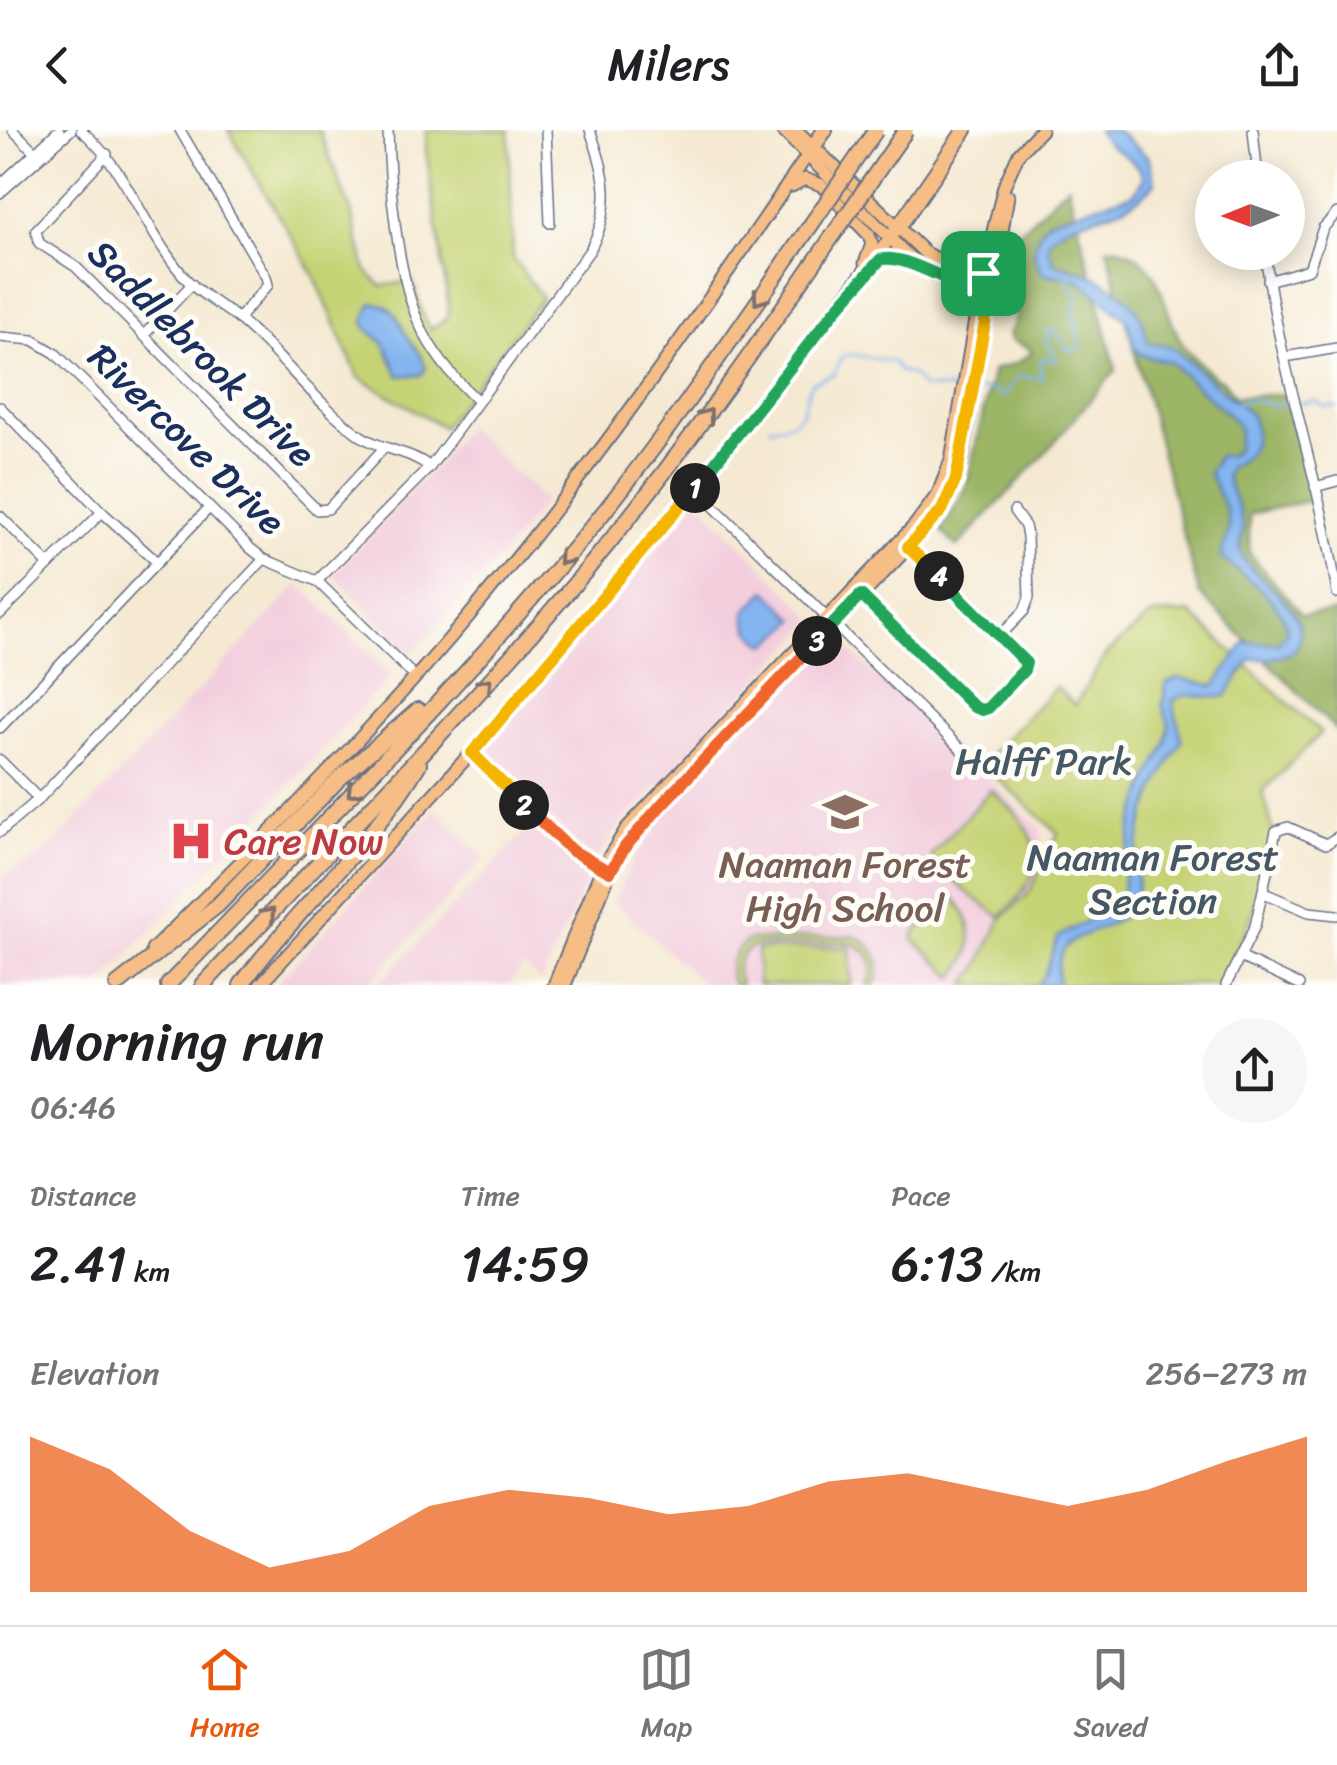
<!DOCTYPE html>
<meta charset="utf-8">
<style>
body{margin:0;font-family:Sriracha,sans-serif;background:#f6f6f6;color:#202124;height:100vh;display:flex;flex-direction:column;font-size:38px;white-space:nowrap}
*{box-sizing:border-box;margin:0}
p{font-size:32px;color:#757577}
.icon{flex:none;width:55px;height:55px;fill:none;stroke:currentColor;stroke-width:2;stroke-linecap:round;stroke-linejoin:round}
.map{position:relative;height:855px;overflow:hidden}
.drawer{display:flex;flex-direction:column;background:#fff;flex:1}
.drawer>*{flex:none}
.needle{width:65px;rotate:269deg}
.fabs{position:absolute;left:1195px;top:30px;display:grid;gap:20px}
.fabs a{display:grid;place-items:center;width:110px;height:110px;border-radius:50%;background:#fff;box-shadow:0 5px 25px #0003;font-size:50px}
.pin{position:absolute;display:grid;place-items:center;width:85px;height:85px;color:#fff;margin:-42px;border-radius:20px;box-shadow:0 5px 15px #0006}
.km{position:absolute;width:50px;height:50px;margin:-25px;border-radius:50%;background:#222;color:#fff;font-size:28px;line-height:50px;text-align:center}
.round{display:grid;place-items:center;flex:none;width:105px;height:105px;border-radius:52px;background:#f6f6f6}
.head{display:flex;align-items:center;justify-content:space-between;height:170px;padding:0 30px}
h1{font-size:55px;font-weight:600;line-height:75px}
.figures{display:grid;grid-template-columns:repeat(3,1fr);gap:15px;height:170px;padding:10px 30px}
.figures div{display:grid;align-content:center}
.figures b{font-size:50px;font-weight:600}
.figures small{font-size:28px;font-weight:400}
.figures p{font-size:28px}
.chart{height:280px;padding:20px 30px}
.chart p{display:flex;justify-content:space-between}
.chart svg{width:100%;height:180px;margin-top:10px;fill:#ea580c;opacity:.7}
header{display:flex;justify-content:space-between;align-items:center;height:130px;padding:0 30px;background:#fff;font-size:45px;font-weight:600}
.dock{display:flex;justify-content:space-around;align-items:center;height:140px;border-top:2px solid #e0e0e0;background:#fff;font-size:28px;color:#757577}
.dock a{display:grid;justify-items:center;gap:5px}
.dock .current{color:#ea580c}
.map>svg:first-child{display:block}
.built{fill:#f3cfde}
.green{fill:#c6d374;stroke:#708169;stroke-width:2.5}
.forest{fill:#9cb566;stroke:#5c7262;stroke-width:2.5}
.water{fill:#84b5f0;stroke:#5072a7;stroke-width:2.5}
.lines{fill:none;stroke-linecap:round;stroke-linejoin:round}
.stream{stroke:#84b5f0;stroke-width:2.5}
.minor-casing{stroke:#677087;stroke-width:12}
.major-casing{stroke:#677087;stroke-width:15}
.highway-casing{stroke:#677087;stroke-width:18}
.minor{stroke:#fff;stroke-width:9}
.major{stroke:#f6be86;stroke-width:11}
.highway{stroke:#f6be86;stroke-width:14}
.highway-bridge-casing{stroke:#677087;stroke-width:18;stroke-linecap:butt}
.highway-bridge{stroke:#f6be86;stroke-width:14}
.oneway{stroke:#7e6f70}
.split-1-casing{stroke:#fff;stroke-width:20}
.split-2-casing{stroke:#fff;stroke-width:20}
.split-3-casing{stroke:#fff;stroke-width:20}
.split-4-casing{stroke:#fff;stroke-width:20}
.split-5-casing{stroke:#fff;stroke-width:20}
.split-1{stroke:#22a559;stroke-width:12}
.split-2{stroke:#f5b400;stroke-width:12}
.split-3{stroke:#f0652b;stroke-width:12}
.split-4{stroke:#22a559;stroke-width:12}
.split-5{stroke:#f5b400;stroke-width:12}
.labels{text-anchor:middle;stroke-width:10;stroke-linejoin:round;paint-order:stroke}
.street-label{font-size:38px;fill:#1b2f5e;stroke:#fdfcf7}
.park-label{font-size:38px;fill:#465864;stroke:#fdfcf7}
.health-label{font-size:38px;fill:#be3a42;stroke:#fdfcf7;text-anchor:start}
.education-label{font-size:38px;fill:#785e54;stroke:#fdfcf7}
</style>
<header><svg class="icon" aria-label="back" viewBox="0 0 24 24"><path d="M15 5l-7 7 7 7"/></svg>Milers<svg class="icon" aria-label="share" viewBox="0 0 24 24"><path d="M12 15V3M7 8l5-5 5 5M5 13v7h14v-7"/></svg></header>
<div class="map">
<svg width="1337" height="855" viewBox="0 0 1337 855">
<rect width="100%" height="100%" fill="#fdfcf7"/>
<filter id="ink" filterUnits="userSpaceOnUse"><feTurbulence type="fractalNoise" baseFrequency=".01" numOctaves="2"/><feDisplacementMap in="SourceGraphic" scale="20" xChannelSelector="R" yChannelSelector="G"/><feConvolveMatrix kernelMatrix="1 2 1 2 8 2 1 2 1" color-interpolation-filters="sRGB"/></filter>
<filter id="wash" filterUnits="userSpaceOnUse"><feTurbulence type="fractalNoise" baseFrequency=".0048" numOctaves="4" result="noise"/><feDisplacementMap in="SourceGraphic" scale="40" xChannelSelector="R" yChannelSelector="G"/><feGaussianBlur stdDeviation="2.25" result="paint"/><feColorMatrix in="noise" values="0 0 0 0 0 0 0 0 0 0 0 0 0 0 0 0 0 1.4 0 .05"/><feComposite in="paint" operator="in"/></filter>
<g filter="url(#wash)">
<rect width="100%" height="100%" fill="#f5e9d2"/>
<g class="built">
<polygon points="466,296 545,371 510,415 411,524 333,445 437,335"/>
<polygon points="698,370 815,490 621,694 598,728 585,721 484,624"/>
<polygon points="299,454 392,545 100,855 0,855 0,749 38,728 63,704"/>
<polygon points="833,505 1041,698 1043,734 1029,763 1001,790 977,840 965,855 705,855 613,772 633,730 677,667"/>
<polygon points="435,679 485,727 368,855 365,852 361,855 276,855"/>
<polygon points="532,695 589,744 541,852 524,836 507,855 377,855"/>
</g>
<g class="green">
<polygon points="228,0 319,0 351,81 366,140 381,156 412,151 423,186 431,199 446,189 449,178 426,21 426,0 509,0 513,128 542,168 443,297 358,247 314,145"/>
<path d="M1190,483L1321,603L1262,662C1265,671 1269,682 1271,692C1279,733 1239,817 1220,855H965L977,840L1001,789L1029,763L1058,703L981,634L1056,557L1075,575L1106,524L1151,485Z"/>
<path d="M991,660C1043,702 1054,738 1000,787L963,759L932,730V724Z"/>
<path d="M951,765C976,790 978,821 954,847L914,810V804Z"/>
<path d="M853,806C876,814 884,833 875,855H867C879,835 869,816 847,812L755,815C738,823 732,838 741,855H733C726,836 732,820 750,810Z"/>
<polygon points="850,817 851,855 758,855 757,819"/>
</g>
<g class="forest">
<polygon points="1068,55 1116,240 1038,331 957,417 941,401 965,360 993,240 1017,233 1032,223 1028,217 1012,211 1009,204 1015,192 1016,183 1005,172 1006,125 1010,111"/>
<path d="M1116,117C1168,133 1158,175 1182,213C1190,226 1205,237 1216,248L1223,250L1235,267L1288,264L1312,370L1249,384V423L1302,485L1336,482L1337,601L1199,463L1107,118Z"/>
</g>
<g class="water">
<path d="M1098,0H1116L1148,27L1155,53C1121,93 1078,80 1049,110L1048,118L1055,134C1086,140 1129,158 1142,190C1145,197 1146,206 1148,213L1172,217L1250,284C1261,307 1253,327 1230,336L1226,345C1229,363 1242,380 1243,397C1243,408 1237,418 1243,428C1258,452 1322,487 1293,523L1270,529H1251L1226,566C1207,571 1191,558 1173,571L1182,611C1161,644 1141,686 1137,726C1136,741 1140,767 1130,779C1100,812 1051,795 1058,855H1036L1044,846L1058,807L1103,782L1121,767L1133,693L1149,648L1166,614L1169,594L1162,574L1167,553L1178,548L1215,556L1245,512L1278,513L1287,501C1282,466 1242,449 1221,426L1229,399L1226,380L1209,343L1218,326H1228L1237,320L1239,298L1235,291L1170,232L1141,225L1134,218L1127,190L1083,153L1075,148L1044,144C1028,123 1033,110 1048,90L1133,64L1144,48C1135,24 1106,21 1098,0Z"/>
<path d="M372,173C397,173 398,194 410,211C417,220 422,225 426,238L421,245L399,246L384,213L367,199L364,191Z"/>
<path d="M767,460L796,490L768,515C754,508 745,498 746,481Z"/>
</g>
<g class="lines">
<g class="stream">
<polyline points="978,260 989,259 1004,267 1018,245 1042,248 1040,232 1044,228 1055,232 1057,229 1046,211 1048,201 1053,199 1057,207 1064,207 1064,215 1068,221 1081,217 1073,178 1079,166 1070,159 1067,144"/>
<polyline points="1299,273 1317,271 1324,277 1337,277"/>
<polyline points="1234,274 1252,269 1274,276 1289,271"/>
<path d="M769,297C807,293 801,282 811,253L834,244L841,228L849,224L893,232L899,241L912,245L923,258L960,260"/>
</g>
</g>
</g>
<g filter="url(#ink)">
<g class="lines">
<g class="minor-casing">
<g id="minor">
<polyline points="13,0 40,27"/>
<path d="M81,0C131,42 146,108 191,154C206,168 224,177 240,190C283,226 315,273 361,306C383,321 409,320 430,337"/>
<polyline points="180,0 266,147 268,155 238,189"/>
<path d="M388,0C389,54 397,141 418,191C431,222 453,248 478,271"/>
<polyline points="546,0 550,93"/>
<polyline points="1253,0 1258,48"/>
<polyline points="107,24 36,100 39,113 76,137 317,380 328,379 384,318"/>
<polyline points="0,55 59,0"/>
<polyline points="0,63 71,0"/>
<path d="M1265,122C1279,238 1320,348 1337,463"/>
<polyline points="1268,151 1309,139 1323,98 1337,83"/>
<polyline points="144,205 192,154"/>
<polyline points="0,207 33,210 55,223 250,418 264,429 317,451 415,547"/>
<polyline points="1285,227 1337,218"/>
<polyline points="0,277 102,382 157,432"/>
<polyline points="1315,357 1337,351"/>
<polyline points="695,358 981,639"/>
<polyline points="0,386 49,435"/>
<path d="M317,451L430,337L590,120C614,75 606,45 590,0"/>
<polyline points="861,465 974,577 982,580 988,578 1024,540 1026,533 1022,526 906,414"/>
<polyline points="0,484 102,382"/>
<polyline points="1000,506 1024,481 1029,468 1027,406 1025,396 1014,381"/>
<polyline points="0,598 209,378"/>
<polyline points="471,623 571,720 604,739"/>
<polyline points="0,630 39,669"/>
<polyline points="0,702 39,669 264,429"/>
<polyline points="1264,763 1309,782 1337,785"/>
<polyline points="1240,827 1299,855"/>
<polyline points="1226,855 1255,796 1276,701 1288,697 1326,714 1337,707"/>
</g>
</g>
<g class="major-casing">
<g id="major">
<polyline points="782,0 918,136 947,152 987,162"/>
<polyline points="796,0 925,123 951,136 990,144"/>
<polyline points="792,56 805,49 821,55 869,105 872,114 865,133"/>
<polyline points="873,138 887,127 909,133"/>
<path d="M152,820C264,709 377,596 479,474C600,329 707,174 813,17"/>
<polyline points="260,855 471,623 610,460 713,337 897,99"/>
<polyline points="554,855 602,738 627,698 915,395 938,364 951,330 983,143 1004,56 1019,23 1041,0"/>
<polyline points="565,855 610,742 625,717 662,674 925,400 949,368 962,331 1008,66"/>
</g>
</g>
<g class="highway-casing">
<g id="highway">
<polyline points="813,17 825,0"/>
<polyline points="897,99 965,0"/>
<polyline points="117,855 218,775 340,648 418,580"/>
<path d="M168,855C308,708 453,565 582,409C666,307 740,197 815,89"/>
<path d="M203,855C332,717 467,582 589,437C678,330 757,216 836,101"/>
<path d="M241,855C297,778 370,717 419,634"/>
</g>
</g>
<use href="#minor" class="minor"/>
<use href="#major" class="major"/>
<use href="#highway" class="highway"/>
<g class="highway-bridge-casing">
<g id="highway-bridge">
<polyline points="815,89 876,0"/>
<polyline points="836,101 906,0"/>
</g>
</g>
<use href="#highway-bridge" class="highway-bridge"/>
</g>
<defs><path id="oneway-chevron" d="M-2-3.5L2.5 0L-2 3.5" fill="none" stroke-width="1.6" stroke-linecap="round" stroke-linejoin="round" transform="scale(2.5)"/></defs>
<g class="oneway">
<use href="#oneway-chevron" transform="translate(759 169) rotate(125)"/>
<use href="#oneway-chevron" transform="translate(707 285) rotate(-54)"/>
<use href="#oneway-chevron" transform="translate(564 429) rotate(131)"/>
<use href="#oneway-chevron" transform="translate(486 554) rotate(-47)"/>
<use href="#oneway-chevron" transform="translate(353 661) rotate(134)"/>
<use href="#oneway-chevron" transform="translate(269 784) rotate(-47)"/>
</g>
</g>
<g class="lines" filter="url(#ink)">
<g class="split-1-casing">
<path id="split-1" d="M695,358L834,182L880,130C903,122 951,156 980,161L983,143"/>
</g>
<g class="split-2-casing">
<polyline id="split-2" points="524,675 472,623 695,358"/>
</g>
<g class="split-3-casing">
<polyline id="split-3" points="524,675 571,720 610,742 625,717 662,674 817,511"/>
</g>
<g class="split-4-casing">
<polyline id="split-4" points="817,511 861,465 974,577 982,580 988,578 1024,540 1026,533 939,446"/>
</g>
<g class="split-5-casing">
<polyline id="split-5" points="939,446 908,417 942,380 956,349 994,144 983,143"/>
</g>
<use href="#split-1" class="split-1"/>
<use href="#split-2" class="split-2"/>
<use href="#split-3" class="split-3"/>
<use href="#split-4" class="split-4"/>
<use href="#split-5" class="split-5"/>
</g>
<defs>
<g id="school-bare" transform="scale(3.45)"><path d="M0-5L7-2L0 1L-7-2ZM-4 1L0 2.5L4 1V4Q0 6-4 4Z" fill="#8d6e63" stroke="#fdfcf7" stroke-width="2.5" paint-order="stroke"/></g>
<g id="hospital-bare" transform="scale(3.45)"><path d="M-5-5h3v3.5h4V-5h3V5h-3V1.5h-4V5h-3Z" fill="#e0444e" stroke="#fdfcf7" stroke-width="2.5" paint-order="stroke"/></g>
</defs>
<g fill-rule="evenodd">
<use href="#school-bare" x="845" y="682"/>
<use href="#hospital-bare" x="191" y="711"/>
</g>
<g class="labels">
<g class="street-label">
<text transform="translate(202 223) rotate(45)" y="13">Saddlebrook Drive</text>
<text transform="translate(187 309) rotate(44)" y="13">Rivercove Drive</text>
</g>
<g class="park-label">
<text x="1044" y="644">Halff Park</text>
<text x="1153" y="740">Naaman Forest<tspan x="1153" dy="44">Section</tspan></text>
</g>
<g class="health-label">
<text x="224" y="724">Care Now</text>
</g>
<g class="education-label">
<text x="845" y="747">Naaman Forest<tspan x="845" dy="44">High School</tspan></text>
</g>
</g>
</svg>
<div class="fabs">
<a><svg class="needle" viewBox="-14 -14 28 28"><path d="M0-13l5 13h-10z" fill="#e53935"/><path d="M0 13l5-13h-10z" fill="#757577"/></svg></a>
</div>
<div class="pin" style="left:983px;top:143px;background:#1e9e55"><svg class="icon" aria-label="arrive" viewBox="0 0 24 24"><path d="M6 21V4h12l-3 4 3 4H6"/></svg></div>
<b class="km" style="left:695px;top:358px">1</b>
<b class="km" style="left:524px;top:675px">2</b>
<b class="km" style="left:817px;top:511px">3</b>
<b class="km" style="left:939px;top:446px">4</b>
</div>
<section class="drawer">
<div class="head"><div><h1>Morning run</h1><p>06:46</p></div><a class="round"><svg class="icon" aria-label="share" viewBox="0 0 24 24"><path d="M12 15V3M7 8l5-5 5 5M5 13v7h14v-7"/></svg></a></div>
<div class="figures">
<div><p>Distance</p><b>2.41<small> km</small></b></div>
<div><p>Time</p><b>14:59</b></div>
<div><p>Pace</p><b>6:13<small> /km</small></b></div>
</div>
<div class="chart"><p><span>Elevation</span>256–273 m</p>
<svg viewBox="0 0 160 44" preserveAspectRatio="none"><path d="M0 44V6L10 14L20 29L30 38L40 34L50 23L60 19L70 21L80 25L90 23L100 17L110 15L120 19L130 23L140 19L150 12L160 6V44z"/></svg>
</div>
</section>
<nav class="dock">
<a class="current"><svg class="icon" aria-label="home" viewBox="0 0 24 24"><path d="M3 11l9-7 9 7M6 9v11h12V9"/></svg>Home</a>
<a><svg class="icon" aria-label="map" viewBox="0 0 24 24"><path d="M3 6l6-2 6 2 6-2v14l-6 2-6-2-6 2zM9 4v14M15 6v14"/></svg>Map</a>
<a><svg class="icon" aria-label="saved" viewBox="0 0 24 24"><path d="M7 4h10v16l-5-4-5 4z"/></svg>Saved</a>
</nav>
